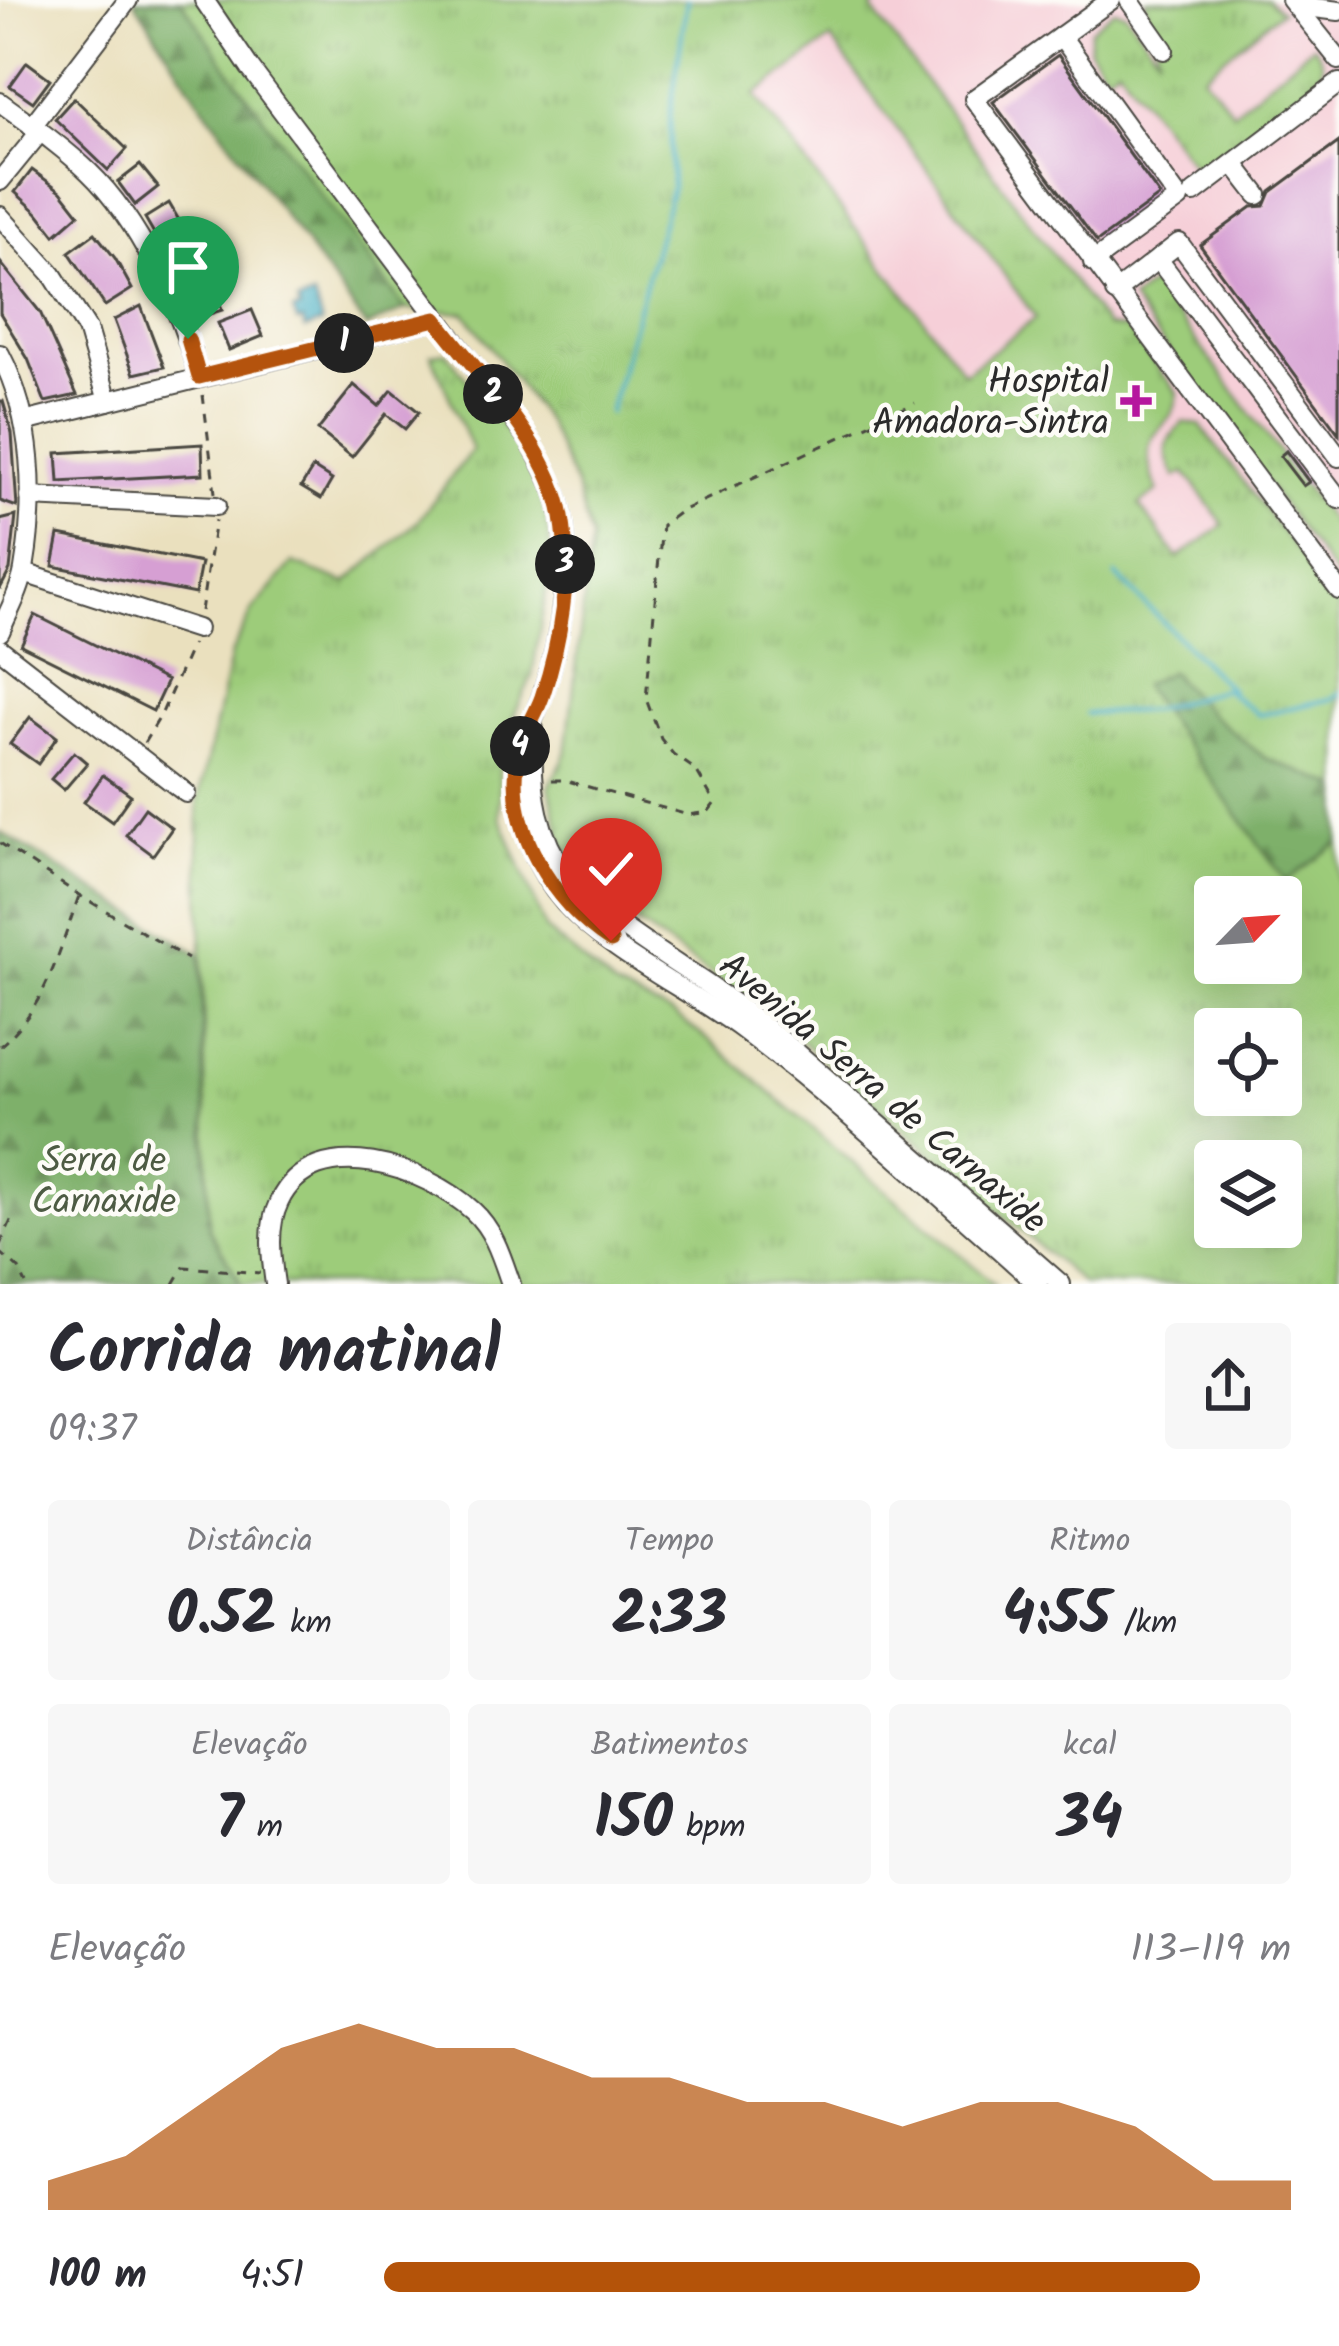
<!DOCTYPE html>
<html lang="pt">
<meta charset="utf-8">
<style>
body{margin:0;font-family:Kalam,sans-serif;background:#f7f7f7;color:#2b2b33;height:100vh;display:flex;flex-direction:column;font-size:45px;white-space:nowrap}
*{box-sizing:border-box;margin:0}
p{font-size:39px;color:#7c7c81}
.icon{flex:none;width:66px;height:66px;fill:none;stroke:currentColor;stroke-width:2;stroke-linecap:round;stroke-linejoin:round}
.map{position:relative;height:1284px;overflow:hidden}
.panel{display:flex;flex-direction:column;background:#fff;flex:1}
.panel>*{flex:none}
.needle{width:78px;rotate:65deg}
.buttons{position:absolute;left:1194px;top:876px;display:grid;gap:24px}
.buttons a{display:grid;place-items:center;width:108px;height:108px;border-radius:12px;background:#fff;box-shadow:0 12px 48px #0002;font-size:60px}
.pin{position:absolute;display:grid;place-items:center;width:102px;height:102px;color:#fff;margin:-123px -51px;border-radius:50% 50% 50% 0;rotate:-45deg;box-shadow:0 0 12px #0007}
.pin .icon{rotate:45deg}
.km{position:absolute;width:60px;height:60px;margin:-30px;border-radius:50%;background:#222;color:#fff;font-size:33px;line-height:60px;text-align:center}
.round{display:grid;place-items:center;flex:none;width:126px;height:126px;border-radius:12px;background:#f7f7f7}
.headline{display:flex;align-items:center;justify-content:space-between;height:204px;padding:0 48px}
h1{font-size:66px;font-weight:600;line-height:90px}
.figures{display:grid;grid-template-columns:repeat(3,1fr);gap:18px;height:204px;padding:12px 48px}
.figures div{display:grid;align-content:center;border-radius:12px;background:#f7f7f7;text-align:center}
.figures b{font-size:60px;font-weight:600}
.figures small{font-size:33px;font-weight:400}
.figures p{font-size:33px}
.chart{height:336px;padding:24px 48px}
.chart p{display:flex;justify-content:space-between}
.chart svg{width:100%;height:216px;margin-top:12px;fill:#b45309;opacity:.7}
ul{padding:0 48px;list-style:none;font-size:39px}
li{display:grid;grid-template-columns:192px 144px 1fr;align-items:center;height:90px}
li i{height:30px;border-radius:15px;background:#b45309}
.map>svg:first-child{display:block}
.built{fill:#f6cfd8}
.grass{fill:url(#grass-tufts);stroke:#647c52;stroke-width:3;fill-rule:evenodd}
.forest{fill:url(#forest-firs);stroke:#546e4a;stroke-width:3}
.water{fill:#44aec3;stroke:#386c77;stroke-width:3}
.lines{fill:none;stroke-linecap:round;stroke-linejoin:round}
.stream{stroke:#44aec3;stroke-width:4.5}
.building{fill:#d69fd3}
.minor-casing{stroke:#484641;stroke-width:22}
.path{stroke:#484641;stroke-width:3;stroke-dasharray:9 9;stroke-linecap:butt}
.minor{stroke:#fff;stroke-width:18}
.route-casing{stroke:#fff;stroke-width:24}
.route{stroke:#b45309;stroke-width:15}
.poi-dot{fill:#b5179e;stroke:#fdfcf7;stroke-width:4.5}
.labels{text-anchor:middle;stroke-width:9;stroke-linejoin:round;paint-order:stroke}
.poi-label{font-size:36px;fill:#2b2b2b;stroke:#fdfcf7;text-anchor:end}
.street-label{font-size:36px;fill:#2b2b2b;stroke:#fdfcf7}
.park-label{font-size:36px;fill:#4d5b43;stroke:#fdfcf7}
</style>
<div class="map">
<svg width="1339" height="1284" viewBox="0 0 1339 1284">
<defs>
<pattern id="grass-tufts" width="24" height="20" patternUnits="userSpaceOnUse" patternTransform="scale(3)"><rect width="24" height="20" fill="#9dcc7a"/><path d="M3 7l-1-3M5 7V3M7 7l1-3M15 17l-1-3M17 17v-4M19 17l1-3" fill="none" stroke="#87af6a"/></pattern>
<pattern id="forest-firs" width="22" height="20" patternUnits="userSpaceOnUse" patternTransform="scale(3)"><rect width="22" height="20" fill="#7eb06a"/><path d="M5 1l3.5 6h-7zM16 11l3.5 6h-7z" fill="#678f57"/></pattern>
</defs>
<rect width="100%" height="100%" fill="#fdfcf7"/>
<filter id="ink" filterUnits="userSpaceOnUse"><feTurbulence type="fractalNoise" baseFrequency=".00833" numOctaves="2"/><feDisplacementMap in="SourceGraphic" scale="24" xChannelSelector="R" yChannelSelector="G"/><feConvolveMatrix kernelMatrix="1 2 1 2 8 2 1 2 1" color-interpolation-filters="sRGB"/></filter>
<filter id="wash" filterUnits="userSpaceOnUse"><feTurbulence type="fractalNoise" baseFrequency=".004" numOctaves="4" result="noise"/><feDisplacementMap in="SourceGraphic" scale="48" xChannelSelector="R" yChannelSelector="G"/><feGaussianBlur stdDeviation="2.7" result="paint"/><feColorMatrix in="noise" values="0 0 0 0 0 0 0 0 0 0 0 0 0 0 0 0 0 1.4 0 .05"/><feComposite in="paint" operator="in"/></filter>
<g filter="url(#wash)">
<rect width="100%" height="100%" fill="#eae0be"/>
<polygon class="built" points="882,0 1339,0 1339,842 723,117"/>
<g class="grass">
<path d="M134,0H883L872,9L1107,327L1127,329L1178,393C1173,439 1130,423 1158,491L1139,505L1178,558L1224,525L1185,472L1176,477C1162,454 1163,441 1184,422L1200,425L1339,606V1284H1083L779,1022L607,902L571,859L560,833L549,787L566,754L591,540L576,487L546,421L465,313L405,309L367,327L197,97ZM831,39L1036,318L964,373L755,95ZM1215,897H1281V963H1215ZM1215,1029H1281V1095H1215ZM1215,1161H1281V1227H1215Z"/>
<path d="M1145,0H1267L1281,11L1203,75L1233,112L1313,45C1325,61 1326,70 1312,86L1197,171L1118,66L1106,74L1089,49L1090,30L1114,10L1126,13L1159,57Z"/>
<polygon points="1153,283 1339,532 1339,582 1131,300"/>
<polygon points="446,352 521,450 546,510 552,557 532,676 499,748 500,816 546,930 616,988 675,1015 710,1041 995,1284 241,1284 209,1229 198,802 231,654 253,610 293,563 346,583 418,521 472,450 431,354"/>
</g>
<g class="forest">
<polygon points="134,0 181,0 238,83 405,309 367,327 197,97"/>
<polygon points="1170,672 1210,714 1265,758 1339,787 1339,842 1286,881 1142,685"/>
<polygon points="0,832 200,954 209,1229 241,1284 0,1284"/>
</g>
<polygon class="water" points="314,297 322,324 305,329 303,321 297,322 293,311 300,309 298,302"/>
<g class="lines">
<g class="stream">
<polyline points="609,413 672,187 670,116 687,0"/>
<polyline points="1116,575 1231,690"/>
<polyline points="1086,714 1154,710 1224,689 1259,715 1331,699 1339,693"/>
</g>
</g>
<g id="blocks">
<g class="building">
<polygon points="1058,55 1160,196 1097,242 993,102"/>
<polygon points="27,62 50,79 33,102 10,86"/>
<polygon points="74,98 127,149 108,170 55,119"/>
<polygon points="1339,142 1339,434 1200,245 1252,207 1265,206 1271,192"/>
<polygon points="140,165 158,187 135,205 118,182"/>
<polygon points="32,170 61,191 79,214 55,235 38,213 15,192"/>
<polygon points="169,203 205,265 180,278 145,218"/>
<polygon points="95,233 115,258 132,289 105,306 69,252"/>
<polygon points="0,262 40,312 77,395 45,402 28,359 0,313"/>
<polygon points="212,283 222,310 194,319 185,292"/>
<polygon points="141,306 164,367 134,374 114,320"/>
<polygon points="252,310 263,336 229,350 218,323"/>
<polygon points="354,385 379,406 392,390 419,412 405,429 386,414 352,457 318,430"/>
<polygon points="0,401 3,401 12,433 17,507 0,501"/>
<polygon points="202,444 203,474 59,482 57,453"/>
<polygon points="1286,451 1309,482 1303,486 1280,456"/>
<polygon points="313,468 332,480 321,499 301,487"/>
<polygon points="16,516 10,570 0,589 0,520"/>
<polygon points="59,535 201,563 195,594 53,566"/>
<polygon points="35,615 167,681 153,711 21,645"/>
<polygon points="30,717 57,737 38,764 10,744"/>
<polygon points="74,752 87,763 64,790 51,779"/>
<polygon points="103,775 131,795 112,822 84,802"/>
<polygon points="145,808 172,828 153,855 126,835"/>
</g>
</g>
</g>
<g filter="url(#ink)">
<use href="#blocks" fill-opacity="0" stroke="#484641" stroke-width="3"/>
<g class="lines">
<g class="minor-casing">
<g id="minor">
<path d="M204,0L250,68L529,440C539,458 550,476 557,497C575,550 561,641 543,693C532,727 514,751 517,788C521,830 537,871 565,903C611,954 687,988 742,1029C846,1107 941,1199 1038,1284"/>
<polyline points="1111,0 974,99 1339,590"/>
<polyline points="1129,0 1164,50"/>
<polyline points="1291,0 1339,60"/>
<polyline points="1298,6 1339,11"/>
<polyline points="1061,36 1179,199 1093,262"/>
<path d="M0,102C30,124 62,146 89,172C139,220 181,310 199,377"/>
<polyline points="32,126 128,0"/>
<polyline points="1234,164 1258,195"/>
<polyline points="0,181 40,132"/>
<polyline points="1194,193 1339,83"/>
<polyline points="0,216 52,274 87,329 108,401"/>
<polyline points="1158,259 1339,499"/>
<polyline points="1115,292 1179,243 1339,457"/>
<path d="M0,354C34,419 36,499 24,569C21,590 8,612 0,632"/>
<polyline points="24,422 436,319"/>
<polyline points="30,497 216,506"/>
<polyline points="24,573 197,629"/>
<polyline points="0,649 186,793"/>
<path d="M534,729C523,864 582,902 684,969C723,994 759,1021 795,1051L1061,1284"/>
<path d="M275,1284C271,1257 267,1227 279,1202C314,1127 428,1169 473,1211C494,1230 502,1258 511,1284"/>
</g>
</g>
<g class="path">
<polyline points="203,395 215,493"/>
<polyline points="201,611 215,520"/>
<polyline points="144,743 161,715 192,644"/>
<polyline points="552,780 564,780 688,815 708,812 715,803 696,770 673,754 661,739 646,699 662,525 681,511 915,403"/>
<polyline points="0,843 79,895 188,959"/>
<path d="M0,1046C46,1008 59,951 79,896"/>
<polyline points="0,1245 14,1214"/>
<polyline points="0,1252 19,1269 26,1284"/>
<polyline points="174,1284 184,1267 260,1273"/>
</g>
<use href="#minor" class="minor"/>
</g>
</g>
<g class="lines" filter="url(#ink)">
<g class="route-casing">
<path id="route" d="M188,339L199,377L436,319C479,376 550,446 562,517C572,574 560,644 542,697C535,717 521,735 518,756C506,830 552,902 611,941"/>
</g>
<use href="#route" class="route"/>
</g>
<path class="poi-dot" d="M1130 383h12v12h12v12h-12v12h-12v-12h-12v-12h12z"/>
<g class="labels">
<g class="poi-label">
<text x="1109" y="393">Hospital<tspan x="1109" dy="41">Amadora-Sintra</tspan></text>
</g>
<g class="street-label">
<text transform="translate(884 1092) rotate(40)" y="13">Avenida Serra de Carnaxide</text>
</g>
<g class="park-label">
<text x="104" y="1172">Serra de<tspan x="104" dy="41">Carnaxide</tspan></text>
</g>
</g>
</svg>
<div class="buttons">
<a><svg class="needle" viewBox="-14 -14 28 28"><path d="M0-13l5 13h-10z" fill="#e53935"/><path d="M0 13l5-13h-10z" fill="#7c7c81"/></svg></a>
<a><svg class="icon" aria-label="locate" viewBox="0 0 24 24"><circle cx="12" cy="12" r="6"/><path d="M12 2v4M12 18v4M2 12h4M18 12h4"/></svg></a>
<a><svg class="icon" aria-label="layers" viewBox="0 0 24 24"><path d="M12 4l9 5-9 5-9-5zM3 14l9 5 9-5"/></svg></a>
</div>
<div class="pin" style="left:188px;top:339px;background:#1e9e55"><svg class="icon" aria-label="arrive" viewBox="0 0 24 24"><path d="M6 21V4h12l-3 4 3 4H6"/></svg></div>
<div class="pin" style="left:611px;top:941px;background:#d93025"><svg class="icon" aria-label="check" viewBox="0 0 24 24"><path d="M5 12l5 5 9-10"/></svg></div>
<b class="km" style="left:344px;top:343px">1</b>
<b class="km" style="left:493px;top:394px">2</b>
<b class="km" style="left:565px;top:564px">3</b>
<b class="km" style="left:520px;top:746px">4</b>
</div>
<section class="panel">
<div class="headline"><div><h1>Corrida matinal</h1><p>09:37</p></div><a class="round"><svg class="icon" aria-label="share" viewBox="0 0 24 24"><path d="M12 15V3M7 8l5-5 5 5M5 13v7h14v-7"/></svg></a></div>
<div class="figures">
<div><p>Distância</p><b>0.52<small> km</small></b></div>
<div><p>Tempo</p><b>2:33</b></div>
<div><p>Ritmo</p><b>4:55<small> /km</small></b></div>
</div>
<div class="figures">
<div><p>Elevação</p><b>7<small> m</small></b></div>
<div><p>Batimentos</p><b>150<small> bpm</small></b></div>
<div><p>kcal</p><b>34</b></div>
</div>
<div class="chart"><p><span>Elevação</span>113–119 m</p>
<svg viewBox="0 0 160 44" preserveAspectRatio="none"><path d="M0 44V38L10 33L20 22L30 11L40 6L50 11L60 11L70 17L80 17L90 22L100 22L110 27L120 22L130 22L140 27L150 38L160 38V44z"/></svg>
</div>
<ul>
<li><b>100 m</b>4:51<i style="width:90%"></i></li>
</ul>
</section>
